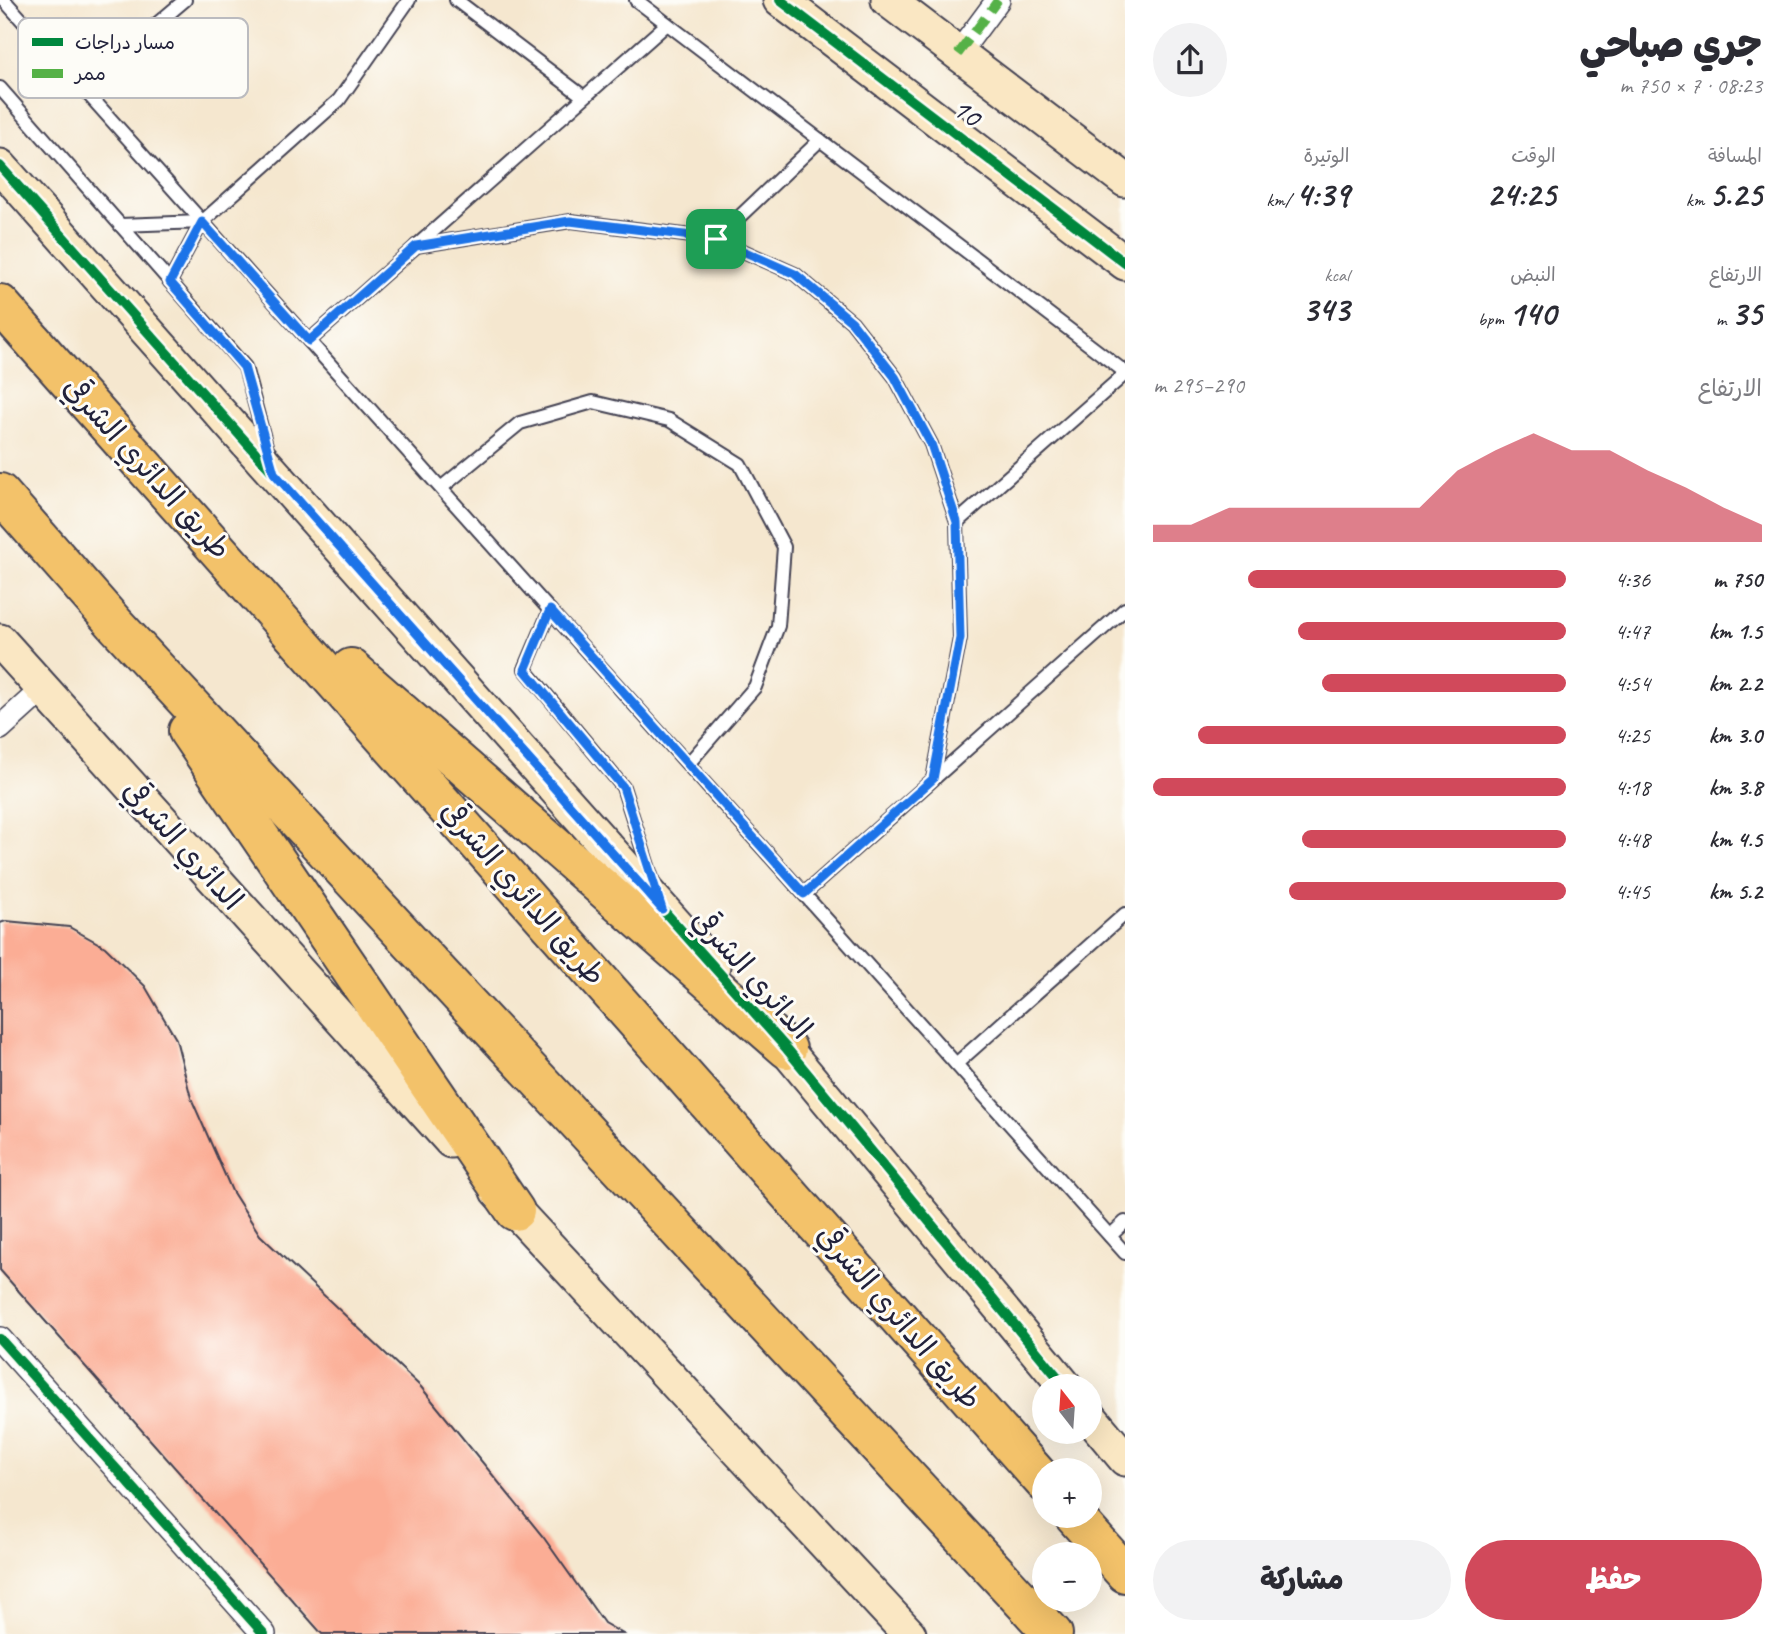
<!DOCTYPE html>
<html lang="ar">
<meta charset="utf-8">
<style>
body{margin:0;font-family:Caveat,"Playpen Sans Arabic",sans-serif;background:#f2f2f3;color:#2b2b33;direction:rtl;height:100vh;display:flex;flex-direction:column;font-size:26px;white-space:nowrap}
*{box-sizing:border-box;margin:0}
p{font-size:23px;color:#7c7c81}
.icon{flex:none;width:38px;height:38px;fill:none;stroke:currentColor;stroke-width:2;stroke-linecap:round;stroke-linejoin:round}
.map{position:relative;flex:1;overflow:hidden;direction:ltr}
.side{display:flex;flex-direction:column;background:#fff;width:665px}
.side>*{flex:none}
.needle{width:46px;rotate:343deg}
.controls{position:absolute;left:1032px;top:1374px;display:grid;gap:14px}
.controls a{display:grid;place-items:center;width:70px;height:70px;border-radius:50%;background:#fff;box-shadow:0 7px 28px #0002;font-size:35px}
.pin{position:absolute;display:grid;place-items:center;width:60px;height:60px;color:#fff;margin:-30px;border-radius:14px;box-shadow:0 4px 10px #0006}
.round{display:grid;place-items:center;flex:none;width:74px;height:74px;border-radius:37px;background:#f2f2f3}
.head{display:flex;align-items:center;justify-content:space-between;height:119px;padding:0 28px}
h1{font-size:38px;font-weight:800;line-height:52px}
.metrics{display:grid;grid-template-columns:repeat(3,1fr);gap:10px;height:119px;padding:7px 28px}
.metrics div{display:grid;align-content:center}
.metrics b{font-size:35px;font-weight:800}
.metrics small{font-size:19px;font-weight:400}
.metrics p{font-size:19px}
.chart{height:196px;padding:14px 28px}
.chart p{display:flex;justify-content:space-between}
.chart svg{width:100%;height:126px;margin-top:7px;fill:#d1495b;opacity:.7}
.cta{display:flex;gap:14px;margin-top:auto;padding:14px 28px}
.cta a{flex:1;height:80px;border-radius:42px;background:#d1495b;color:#fff;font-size:28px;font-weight:800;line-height:80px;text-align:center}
.cta a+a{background:#f2f2f3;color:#2b2b33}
ul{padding:0 28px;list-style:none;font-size:23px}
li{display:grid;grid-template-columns:112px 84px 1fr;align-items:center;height:52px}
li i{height:18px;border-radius:9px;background:#d1495b}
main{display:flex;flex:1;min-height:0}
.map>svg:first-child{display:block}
.building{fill:#fbad95}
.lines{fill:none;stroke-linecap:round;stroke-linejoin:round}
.lane-casing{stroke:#424051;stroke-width:16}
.street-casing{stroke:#424051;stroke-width:26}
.secondary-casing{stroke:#424051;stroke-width:37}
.highway-casing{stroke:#424051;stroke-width:42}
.lane{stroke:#fff;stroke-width:12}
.street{stroke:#fff;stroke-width:23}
.secondary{stroke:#fae7c3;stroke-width:33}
.highway{stroke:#f3c26a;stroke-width:38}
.quiet{stroke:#55b146;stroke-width:9;stroke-dasharray:18 9;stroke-linecap:butt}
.cycleway-casing{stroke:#fdfcf7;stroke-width:15}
.cycleway{stroke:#00873e;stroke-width:10}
.route-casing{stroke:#fff;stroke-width:14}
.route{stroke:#1a73e8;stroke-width:9}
.labels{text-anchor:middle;stroke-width:6;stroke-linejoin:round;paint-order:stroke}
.street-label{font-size:30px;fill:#22223b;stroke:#fdfcf7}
.key{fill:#fdfcf7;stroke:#bbbbbf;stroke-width:2}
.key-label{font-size:19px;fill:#22223b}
</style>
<main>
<section class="side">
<div class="head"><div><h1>جري صباحي</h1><p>08:23 · 7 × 750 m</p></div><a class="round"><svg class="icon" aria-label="share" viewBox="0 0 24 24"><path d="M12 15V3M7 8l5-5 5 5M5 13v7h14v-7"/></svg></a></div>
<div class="metrics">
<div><p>المسافة</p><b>5.25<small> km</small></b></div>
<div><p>الوقت</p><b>24:25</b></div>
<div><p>الوتيرة</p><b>4:39<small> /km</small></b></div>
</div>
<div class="metrics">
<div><p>الارتفاع</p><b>35<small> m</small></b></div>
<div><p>النبض</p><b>140<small> bpm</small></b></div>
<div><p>kcal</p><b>343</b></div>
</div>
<div class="chart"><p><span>الارتفاع</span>290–295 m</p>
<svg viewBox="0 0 160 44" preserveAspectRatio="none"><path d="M0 44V38L10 38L20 32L30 32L40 32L50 32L60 32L70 32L80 19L90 12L100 6L110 12L120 12L130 19L140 25L150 32L160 38V44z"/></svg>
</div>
<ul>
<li><b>750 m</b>4:36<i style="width:77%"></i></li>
<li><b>1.5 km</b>4:47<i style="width:65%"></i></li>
<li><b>2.2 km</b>4:54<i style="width:59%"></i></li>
<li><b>3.0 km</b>4:25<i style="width:89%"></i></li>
<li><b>3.8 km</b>4:18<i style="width:100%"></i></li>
<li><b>4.5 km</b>4:48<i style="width:64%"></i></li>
<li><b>5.2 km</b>4:45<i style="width:67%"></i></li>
</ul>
<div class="cta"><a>حفظ</a><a>مشاركة</a></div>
</section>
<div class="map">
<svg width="1125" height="1634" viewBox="0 0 1125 1634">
<rect width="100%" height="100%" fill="#fdfcf7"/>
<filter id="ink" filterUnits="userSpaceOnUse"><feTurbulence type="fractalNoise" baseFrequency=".0143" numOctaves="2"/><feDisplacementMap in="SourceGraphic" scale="14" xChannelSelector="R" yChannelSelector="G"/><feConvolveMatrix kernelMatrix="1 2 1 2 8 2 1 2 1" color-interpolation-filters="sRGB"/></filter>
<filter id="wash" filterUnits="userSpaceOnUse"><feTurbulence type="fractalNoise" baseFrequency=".00686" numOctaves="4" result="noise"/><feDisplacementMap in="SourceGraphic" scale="28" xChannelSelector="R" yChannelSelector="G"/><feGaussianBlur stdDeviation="1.57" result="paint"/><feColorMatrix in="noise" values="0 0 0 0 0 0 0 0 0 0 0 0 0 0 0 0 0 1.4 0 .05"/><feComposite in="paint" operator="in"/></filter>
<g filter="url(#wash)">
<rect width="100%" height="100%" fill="#f5e7cf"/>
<g id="blocks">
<polygon class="building" points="6,921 69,927 105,947 145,986 176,1039 191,1098 232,1191 260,1235 421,1387 544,1538 604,1623 623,1634 322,1634 0,1270 0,923"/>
</g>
</g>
<g filter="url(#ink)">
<use href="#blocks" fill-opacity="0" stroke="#424051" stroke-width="2"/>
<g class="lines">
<g class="lane-casing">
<g id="lane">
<polyline points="4,0 1125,1253"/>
<polyline points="456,0 584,97"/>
<polyline points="636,0 1125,372"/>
<polyline points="82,87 185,0"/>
<polyline points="0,88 245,367 268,453"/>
<polyline points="202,222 339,100 409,0"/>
<polyline points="120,225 202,222 170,282"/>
<polyline points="716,239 820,140"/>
<polyline points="416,246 571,221 716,239 795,274 852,322 895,377 931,444 957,522 960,638 933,779"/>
<polyline points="309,341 667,24"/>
<polyline points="441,488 520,423 593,402 669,420 740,464 784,547 778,626 755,687 688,764"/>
<polyline points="957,522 1125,374"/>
<polyline points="550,610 525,669 623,787 654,885"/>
<polyline points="804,894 1125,609"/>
<polyline points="956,1064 1125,914"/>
<polyline points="1110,1236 1125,1222"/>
</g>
</g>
<g class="street-casing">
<g id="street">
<polyline points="958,54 998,0"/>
<polyline points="0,728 43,689"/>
<polyline points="0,1339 264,1634"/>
</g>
</g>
<g class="secondary-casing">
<g id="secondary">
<polyline points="780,0 1125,263"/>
<polyline points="888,0 1125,180"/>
<polyline points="0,166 713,966"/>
<polyline points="0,641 451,1141"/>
<polyline points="769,1029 1065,1386"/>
<polyline points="497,1191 909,1634"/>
<polyline points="1090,1417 1125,1459"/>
</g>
</g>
<g class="highway-casing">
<g id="highway">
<polyline points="0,304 1045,1483"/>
<polyline points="0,493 116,625 1053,1634"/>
<polyline points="351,668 787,1049"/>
<polyline points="188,731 515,1211"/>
<polyline points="1074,1516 1125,1573"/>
</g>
</g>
<use href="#lane" class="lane"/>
<use href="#street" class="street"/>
<use href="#secondary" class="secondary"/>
<use href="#highway" class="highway"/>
<polyline class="quiet" points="958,54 998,0"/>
<g class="cycleway-casing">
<g id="cycleway">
<polyline points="780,0 1125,263"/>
<polyline points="0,166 787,1049 1065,1386"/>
<polyline points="0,1339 264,1634"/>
</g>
</g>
<use href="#cycleway" class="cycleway"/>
</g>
</g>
<g class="lines" filter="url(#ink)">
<g class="route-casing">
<polygon id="route" points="570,221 716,239 795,274 852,322 895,377 931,444 957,522 960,638 933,779 804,894 550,610 525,670 623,787 662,909 274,473 244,367 170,282 202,222 309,341 416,246"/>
</g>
<use href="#route" class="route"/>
</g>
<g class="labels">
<g class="street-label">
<text transform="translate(967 112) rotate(37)" y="10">10</text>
<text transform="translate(147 468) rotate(48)" y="10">طريق الدائري الشرقي</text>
<text transform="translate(183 845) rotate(48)" y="10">الدائري الشرقي</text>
<text transform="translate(523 893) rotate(49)" y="10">طريق الدائري الشرقي</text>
<text transform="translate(752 974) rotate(48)" y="10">الدائري الشرقي</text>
<text transform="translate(899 1317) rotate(49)" y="10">طريق الدائري الشرقي</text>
</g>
</g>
<rect x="18" y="18" width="230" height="80" rx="10" class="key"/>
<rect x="32" y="38" width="31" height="8" fill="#00873e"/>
<rect x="32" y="69" width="31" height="9" fill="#55b146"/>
<g class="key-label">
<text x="75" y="49">مسار دراجات</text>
<text x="75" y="80">ممر</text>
</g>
</svg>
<div class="controls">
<a><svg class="needle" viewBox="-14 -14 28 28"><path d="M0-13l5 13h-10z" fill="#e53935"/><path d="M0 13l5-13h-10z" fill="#7c7c81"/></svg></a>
<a>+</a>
<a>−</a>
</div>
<div class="pin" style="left:716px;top:239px;background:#1e9e55"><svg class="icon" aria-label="arrive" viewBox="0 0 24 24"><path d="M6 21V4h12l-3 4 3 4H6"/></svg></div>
</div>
</main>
